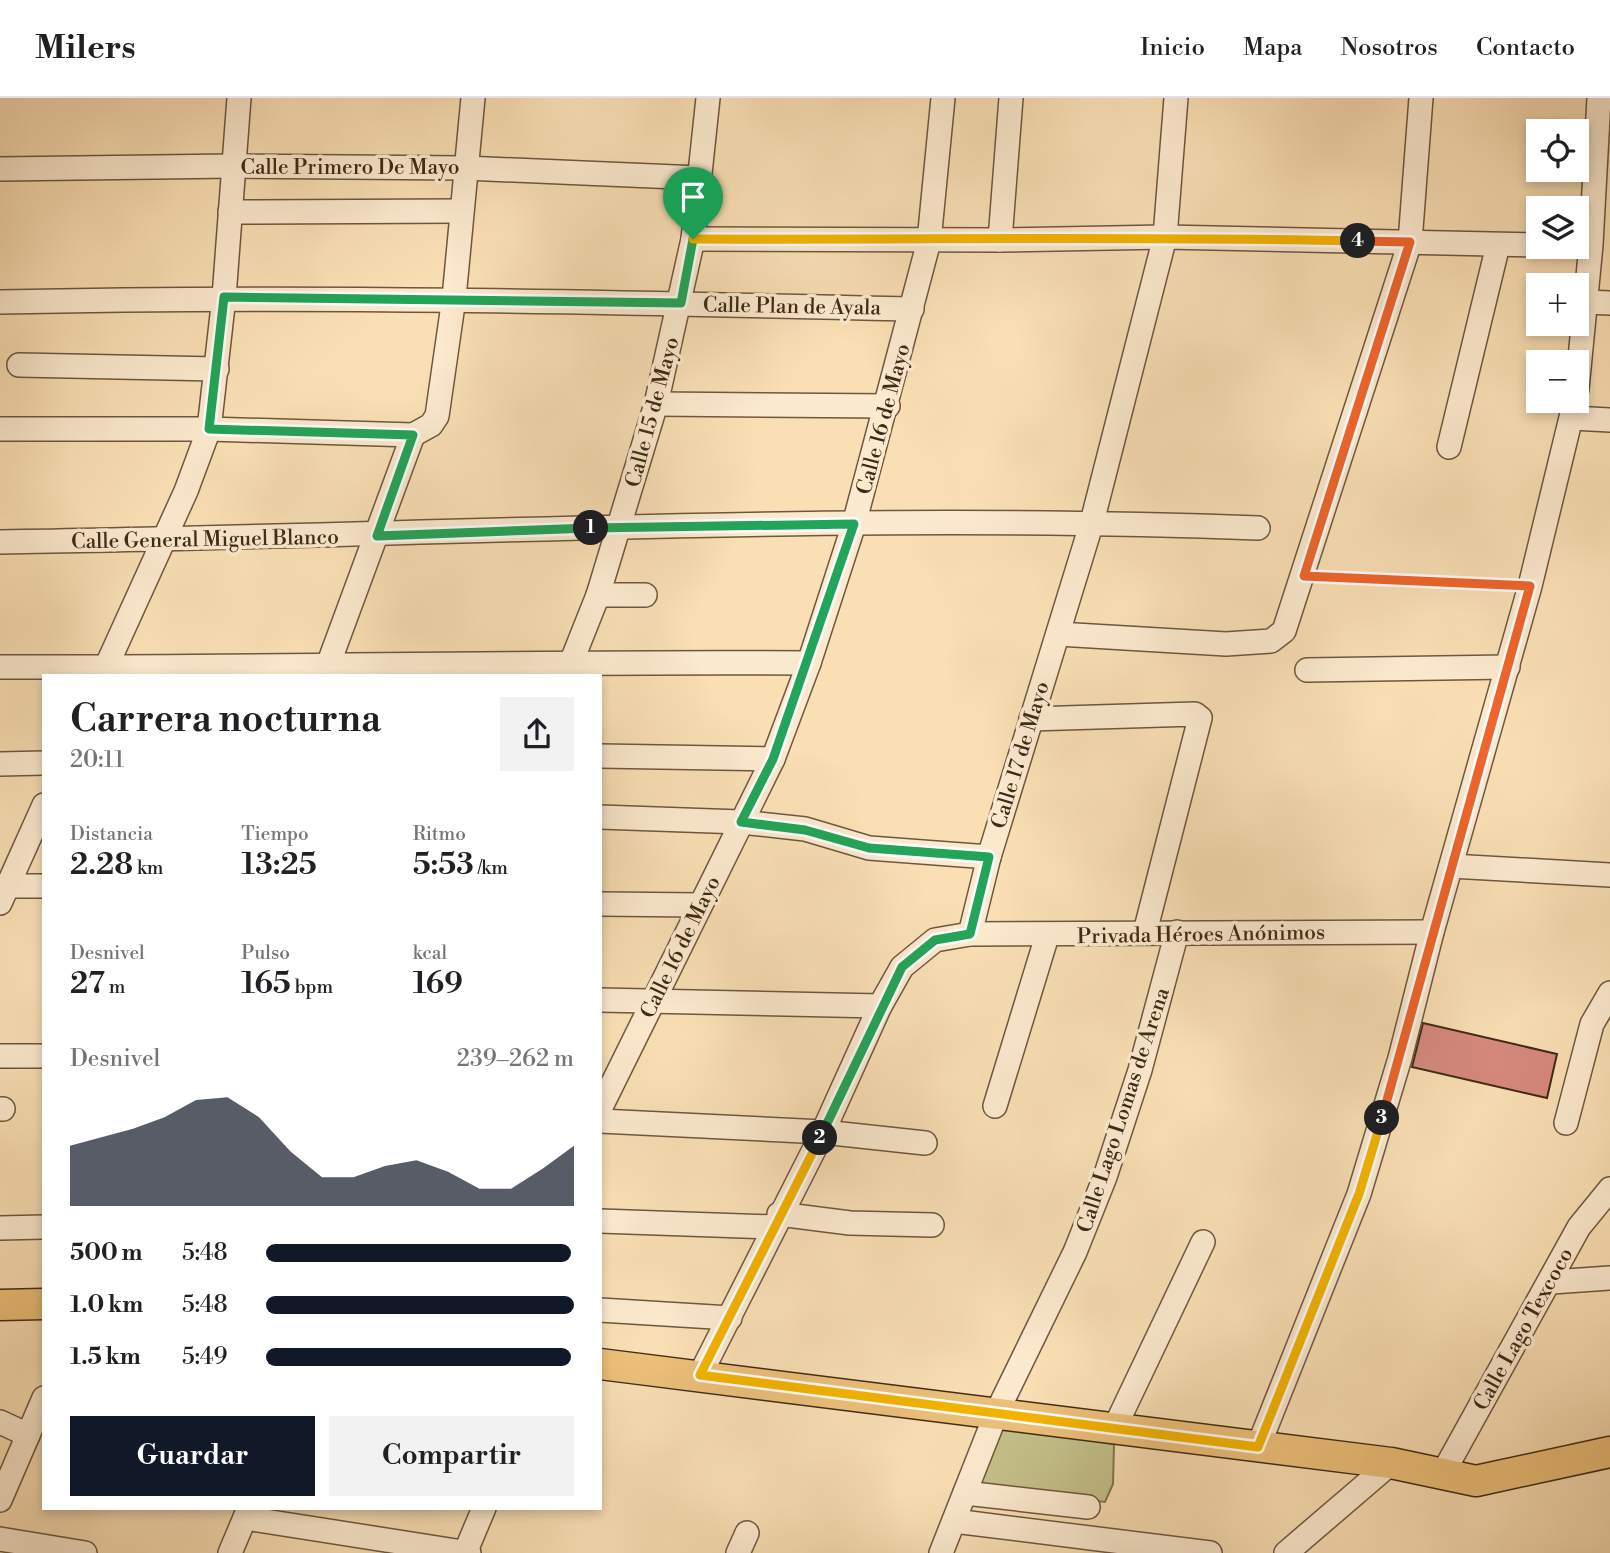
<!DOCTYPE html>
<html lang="es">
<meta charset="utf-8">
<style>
body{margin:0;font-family:"Libre Bodoni",serif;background:#f2f2f2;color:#202124;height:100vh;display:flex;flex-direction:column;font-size:26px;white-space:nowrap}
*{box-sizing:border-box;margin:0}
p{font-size:23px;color:#757577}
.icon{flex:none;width:38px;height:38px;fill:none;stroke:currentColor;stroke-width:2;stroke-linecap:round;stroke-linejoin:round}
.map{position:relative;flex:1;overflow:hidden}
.drawer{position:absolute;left:42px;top:576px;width:560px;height:836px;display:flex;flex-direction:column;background:#fff;border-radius:0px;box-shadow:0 4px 10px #0003}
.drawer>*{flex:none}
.buttons{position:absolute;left:1526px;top:21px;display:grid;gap:14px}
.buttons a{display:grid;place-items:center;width:63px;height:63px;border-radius:0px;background:#fff;box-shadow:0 4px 10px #0003;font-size:35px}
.pin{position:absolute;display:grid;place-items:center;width:60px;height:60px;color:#fff;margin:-72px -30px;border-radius:50% 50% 50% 0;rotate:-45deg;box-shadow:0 0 7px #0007}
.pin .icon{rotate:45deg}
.km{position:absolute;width:35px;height:35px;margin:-18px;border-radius:50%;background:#222;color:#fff;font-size:19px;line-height:35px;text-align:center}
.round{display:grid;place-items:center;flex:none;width:74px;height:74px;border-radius:0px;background:#f2f2f2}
.summary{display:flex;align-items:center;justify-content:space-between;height:119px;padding:0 28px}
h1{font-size:38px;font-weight:600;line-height:52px}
.figures{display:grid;grid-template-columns:repeat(3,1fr);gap:10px;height:119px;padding:7px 28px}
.figures div{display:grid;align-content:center}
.figures b{font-size:30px;font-weight:600}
.figures small{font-size:19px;font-weight:400}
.figures p{font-size:19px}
.chart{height:196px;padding:14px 28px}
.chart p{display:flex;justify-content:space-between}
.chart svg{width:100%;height:126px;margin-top:7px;fill:#111827;opacity:.7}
.primary-button{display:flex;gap:14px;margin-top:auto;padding:14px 28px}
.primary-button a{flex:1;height:80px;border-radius:0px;background:#111827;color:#fff;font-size:28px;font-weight:600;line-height:80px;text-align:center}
.primary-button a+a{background:#f2f2f2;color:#202124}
ul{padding:0 28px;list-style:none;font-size:23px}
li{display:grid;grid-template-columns:112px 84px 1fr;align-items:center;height:52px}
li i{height:18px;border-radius:9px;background:#111827}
header{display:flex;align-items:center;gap:42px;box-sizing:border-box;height:98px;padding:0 35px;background:#fff;border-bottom:2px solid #e0e0e0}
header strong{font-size:33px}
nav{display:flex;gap:38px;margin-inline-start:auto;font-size:24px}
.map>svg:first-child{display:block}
.green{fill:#c4c08a;stroke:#817550;stroke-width:2}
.building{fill:#d68a7e;stroke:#3e2a16;stroke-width:2}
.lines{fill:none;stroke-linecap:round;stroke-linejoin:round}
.minor-casing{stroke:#6d573e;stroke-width:26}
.major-casing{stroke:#3e2a16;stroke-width:33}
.path{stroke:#3e2a16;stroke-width:2.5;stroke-dasharray:2 3.5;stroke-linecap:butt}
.minor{stroke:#fceacf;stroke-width:23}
.major{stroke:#edc07a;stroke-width:30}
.split-1-casing{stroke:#fff;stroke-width:14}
.split-2-casing{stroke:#fff;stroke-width:14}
.split-3-casing{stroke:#fff;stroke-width:14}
.split-4-casing{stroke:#fff;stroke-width:14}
.split-5-casing{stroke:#fff;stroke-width:14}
.split-1{stroke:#22a559;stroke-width:9}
.split-2{stroke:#22a559;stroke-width:9}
.split-3{stroke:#f5b400;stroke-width:9}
.split-4{stroke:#f0652b;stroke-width:9}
.split-5{stroke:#f5b400;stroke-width:9}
.labels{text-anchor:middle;stroke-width:7;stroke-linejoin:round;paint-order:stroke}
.street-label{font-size:21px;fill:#3e2a16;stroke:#fceacf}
</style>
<header>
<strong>Milers</strong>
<nav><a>Inicio</a><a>Mapa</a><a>Nosotros</a><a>Contacto</a></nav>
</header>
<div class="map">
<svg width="1610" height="1455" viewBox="0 0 1610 1455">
<rect width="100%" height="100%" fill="#fadfb5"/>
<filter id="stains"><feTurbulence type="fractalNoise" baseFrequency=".00286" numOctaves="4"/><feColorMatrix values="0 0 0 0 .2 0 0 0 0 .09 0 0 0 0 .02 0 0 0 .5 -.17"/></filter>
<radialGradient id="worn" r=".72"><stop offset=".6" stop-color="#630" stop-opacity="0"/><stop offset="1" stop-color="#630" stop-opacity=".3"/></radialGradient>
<polygon class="green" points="1001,1329 1114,1346 1113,1386 1105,1404 975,1389"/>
<polygon class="building" points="1423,925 1557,956 1547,1000 1412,969"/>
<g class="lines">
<g class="minor-casing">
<g id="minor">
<polyline points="1,71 233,68 465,70 699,80"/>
<polyline points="230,114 460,113"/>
<polyline points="693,141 1000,142 1165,139 1538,147"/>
<polyline points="1000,142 1011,0"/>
<path d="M0,204C304,197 608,204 912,211"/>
<polyline points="1586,204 1610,205"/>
<polyline points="19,267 217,271"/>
<polyline points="1577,291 1591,147 1599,0"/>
<polyline points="656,306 888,308"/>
<polyline points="1572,320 1610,322"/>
<polyline points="0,331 209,331 413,337 431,327 437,318 454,200 473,0"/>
<polyline points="1449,349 1498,147"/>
<path d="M0,444C419,438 839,414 1258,430"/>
<polyline points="598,497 645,497"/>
<polyline points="1058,536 1226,546 1271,543 1284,533 1410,144 1421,0"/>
<path d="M0,569C270,570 539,563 809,565"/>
<polyline points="1307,572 1508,569"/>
<polyline points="567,575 598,497 656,306 693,141 708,0"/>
<polyline points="102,578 186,393 209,331 224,199 239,0"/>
<polyline points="324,578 413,337"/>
<polyline points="1031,621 1195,616 1200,620 1145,834"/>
<polyline points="600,658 773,661"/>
<polyline points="0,666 44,665"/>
<polyline points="600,719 741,724 805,731 869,750 989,759"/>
<polyline points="1451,768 1610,777"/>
<polyline points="0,788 44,788"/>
<polyline points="0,805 44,707"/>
<polyline points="600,806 700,807"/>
<polyline points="970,836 989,759 1092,424 1165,139 1176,0"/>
<polyline points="600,902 880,908"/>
<polyline points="0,958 44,958"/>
<polyline points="995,1008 1047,838"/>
<polyline points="0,1011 3,1011"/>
<polyline points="600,1011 773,661 809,565 854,426 929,143 943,0"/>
<polyline points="600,1023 823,1034 925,1045"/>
<polyline points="1566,1025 1592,926 1610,895"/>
<polyline points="779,1116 850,1125 932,1127"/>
<polyline points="600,1123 773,1129"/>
<polyline points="0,1130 44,1129"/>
<polyline points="1552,1184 1610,1180"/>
<polyline points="600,1212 730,1220"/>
<polyline points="700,1277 823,1034 880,908 902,869 935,842 970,836 1432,834"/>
<polyline points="0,1324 28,1337"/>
<polyline points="1115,1329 1203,1144"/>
<polyline points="1258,1349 1359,1096 1400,960 1432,834 1530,488 1575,303"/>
<polyline points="1443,1375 1579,1129 1610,1091"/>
<polyline points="965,1395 1088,1409"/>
<polyline points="0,1402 44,1300"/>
<polyline points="245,1420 469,1455"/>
<polyline points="954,1423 1210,1455"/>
<polyline points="0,1441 85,1455"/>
<polyline points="230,1455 249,1410"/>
<polyline points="465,1455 484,1410"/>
<polyline points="738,1455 747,1435"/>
<polyline points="941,1455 996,1316 1075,1154 1105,1079 1140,972 1177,834"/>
<polyline points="1286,1455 1391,1365"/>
</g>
</g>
<g class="major-casing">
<g id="major">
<polyline points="0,1207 44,1206"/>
<polyline points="600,1266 1391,1365 1476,1383 1610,1354"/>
</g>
</g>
<polyline class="path" points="1322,479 1511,487"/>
<use href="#minor" class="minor"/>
<use href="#major" class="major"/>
</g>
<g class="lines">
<g class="split-1-casing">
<polyline id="split-1" points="591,430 377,438 413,337 209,331 224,199 681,205 693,141"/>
</g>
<g class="split-2-casing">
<polyline id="split-2" points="591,430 854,426 773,661 741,724 805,732 869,750 989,759 970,836 935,842 902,869 820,1040"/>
</g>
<g class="split-3-casing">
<polyline id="split-3" points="820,1040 700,1277 1258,1349 1359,1096 1382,1020"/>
</g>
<g class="split-4-casing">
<polyline id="split-4" points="1358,143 1410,144 1304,478 1530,488 1382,1020"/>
</g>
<g class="split-5-casing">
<path id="split-5" d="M693,141C915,142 1137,138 1358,143"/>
</g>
<use href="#split-1" class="split-1"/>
<use href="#split-2" class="split-2"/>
<use href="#split-3" class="split-3"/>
<use href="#split-4" class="split-4"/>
<use href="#split-5" class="split-5"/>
</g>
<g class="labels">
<g class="street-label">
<text x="350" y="76">Calle Primero De Mayo</text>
<text transform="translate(792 208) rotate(1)" y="7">Calle Plan de Ayala</text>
<text transform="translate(652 314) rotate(-75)" y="7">Calle 15 de Mayo</text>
<text transform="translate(883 321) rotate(-75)" y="7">Calle 16 de Mayo</text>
<text transform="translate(205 441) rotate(-1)" y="7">Calle General Miguel Blanco</text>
<text transform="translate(1020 657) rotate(-73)" y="7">Calle 17 de Mayo</text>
<text transform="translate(1201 836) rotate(-1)" y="7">Privada Héroes Anónimos</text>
<text transform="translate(680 849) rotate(-64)" y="7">Calle 16 de Mayo</text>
<text transform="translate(1123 1012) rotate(-72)" y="7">Calle Lago Lomas de Arena</text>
<text transform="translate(1523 1231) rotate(-61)" y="7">Calle Lago Texcoco</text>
</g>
</g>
<rect width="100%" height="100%" filter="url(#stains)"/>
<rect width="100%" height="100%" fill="url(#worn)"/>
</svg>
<div class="buttons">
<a><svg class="icon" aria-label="locate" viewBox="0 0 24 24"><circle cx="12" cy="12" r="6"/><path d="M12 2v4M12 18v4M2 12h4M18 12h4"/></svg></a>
<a><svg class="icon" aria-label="layers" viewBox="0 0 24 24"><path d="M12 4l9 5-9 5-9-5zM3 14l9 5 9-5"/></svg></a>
<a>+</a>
<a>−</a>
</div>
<div class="pin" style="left:693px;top:141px;background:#1e9e55"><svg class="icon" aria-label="arrive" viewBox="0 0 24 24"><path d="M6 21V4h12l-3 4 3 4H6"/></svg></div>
<b class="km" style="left:591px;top:430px">1</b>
<b class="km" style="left:820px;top:1040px">2</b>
<b class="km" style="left:1382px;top:1020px">3</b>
<b class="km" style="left:1358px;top:143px">4</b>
<section class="drawer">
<div class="summary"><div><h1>Carrera nocturna</h1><p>20:11</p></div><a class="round"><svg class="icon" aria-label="share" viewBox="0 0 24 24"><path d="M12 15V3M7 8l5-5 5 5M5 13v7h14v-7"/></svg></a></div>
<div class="figures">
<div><p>Distancia</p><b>2.28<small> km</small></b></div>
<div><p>Tiempo</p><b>13:25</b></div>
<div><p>Ritmo</p><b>5:53<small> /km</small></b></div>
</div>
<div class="figures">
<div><p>Desnivel</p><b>27<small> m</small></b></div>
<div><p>Pulso</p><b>165<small> bpm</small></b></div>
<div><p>kcal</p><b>169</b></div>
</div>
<div class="chart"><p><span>Desnivel</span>239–262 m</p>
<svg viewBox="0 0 160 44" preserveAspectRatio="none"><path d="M0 44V23L10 20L20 17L30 13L40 7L50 6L60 13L70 25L80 34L90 34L100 30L110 28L120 32L130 38L140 38L150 31L160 23V44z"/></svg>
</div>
<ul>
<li><b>500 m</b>5:48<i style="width:99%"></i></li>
<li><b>1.0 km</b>5:48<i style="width:100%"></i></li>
<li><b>1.5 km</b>5:49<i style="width:99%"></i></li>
</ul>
<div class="primary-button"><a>Guardar</a><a>Compartir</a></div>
</section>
</div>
